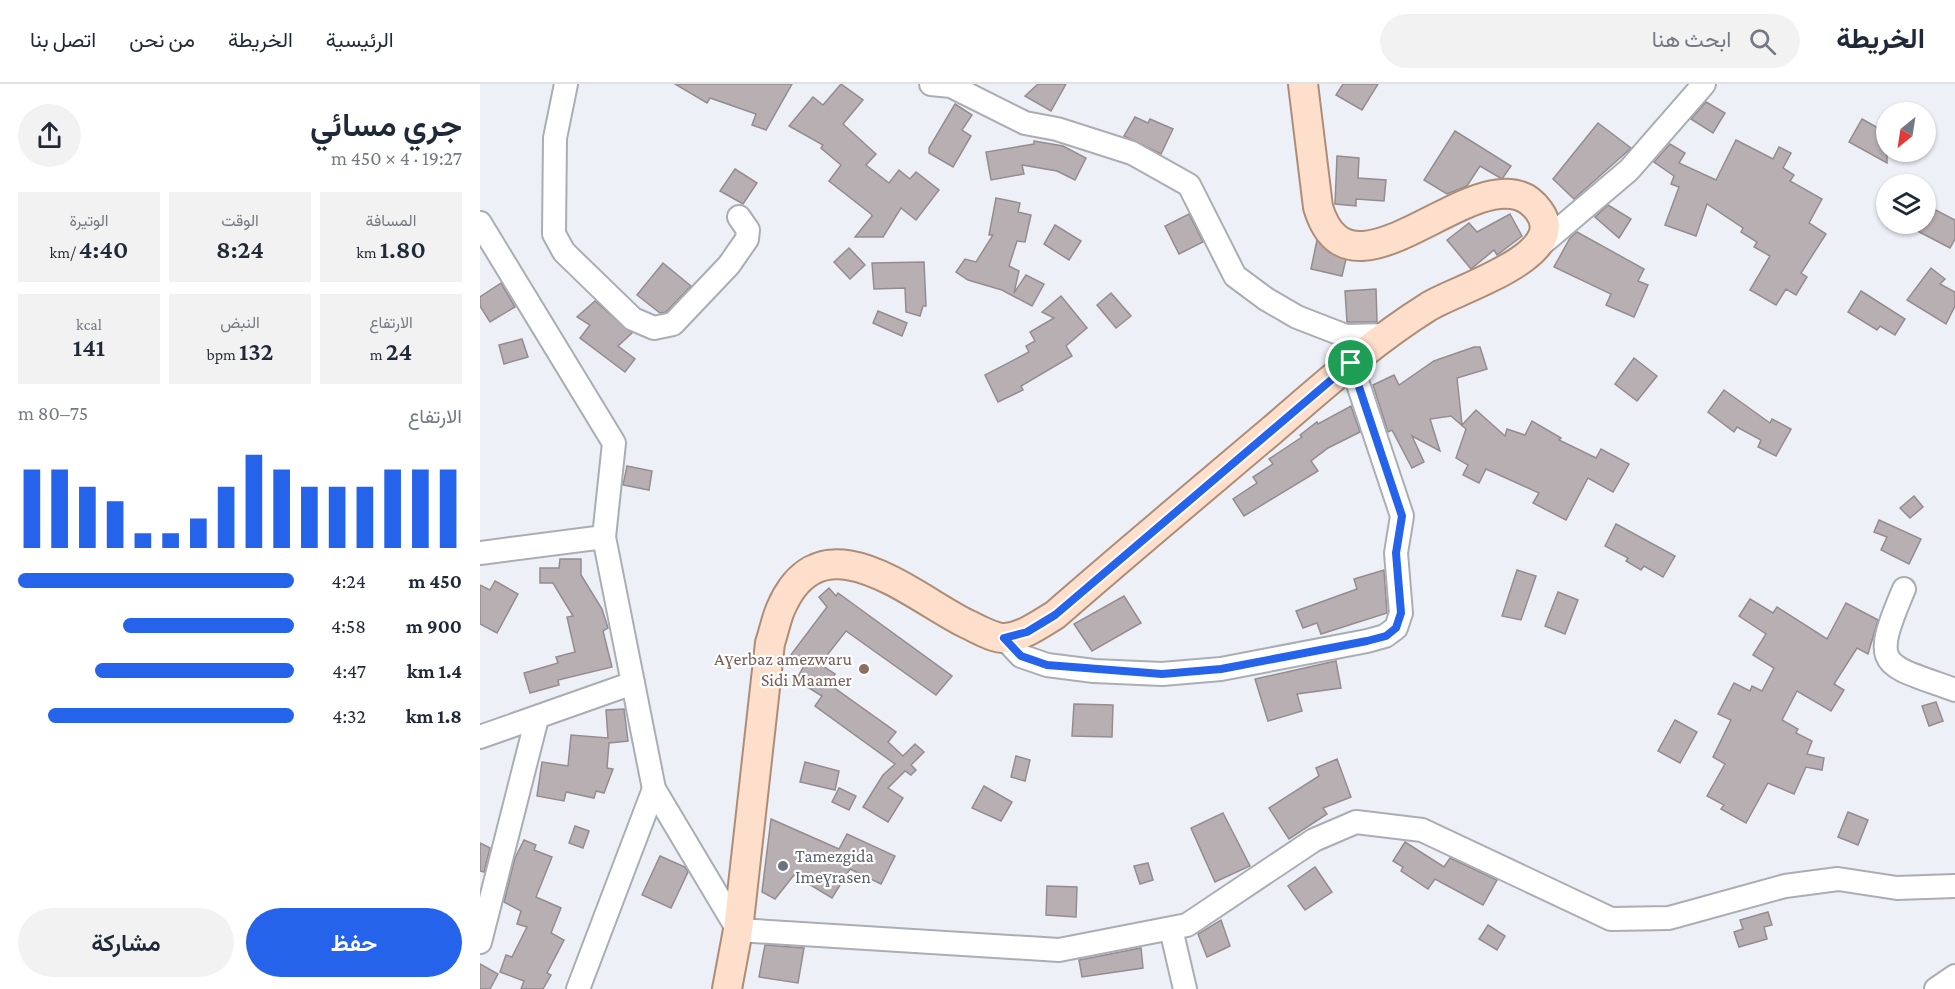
<!DOCTYPE html>
<html lang="ar">
<meta charset="utf-8">
<style>
body{margin:0;font-family:"Crimson Pro",Vazirmatn,serif;background:#f2f2f3;color:#1f2937;direction:rtl;height:100vh;display:flex;flex-direction:column;font-size:22px;white-space:nowrap}
*{box-sizing:border-box;margin:0}
p{font-size:20px;color:#747a83}
.icon{flex:none;width:33px;height:33px;fill:none;stroke:currentColor;stroke-width:2;stroke-linecap:round;stroke-linejoin:round}
.map{position:relative;flex:1;overflow:hidden;direction:ltr}
.side{display:flex;flex-direction:column;background:#fff;width:480px}
.side>*{flex:none}
.needle{width:39px;rotate:210deg}
.tools{position:absolute;left:1396px;top:18px;display:grid;gap:12px}
.tools a{display:grid;place-items:center;width:60px;height:60px;border-radius:50%;background:#fff;box-shadow:0 2px 4px #0004;font-size:30px}
.pin{position:absolute;display:grid;place-items:center;width:51px;height:51px;color:#fff;margin:-26px;border:3px solid #fff;border-radius:50%;box-shadow:0 2px 6px #0007}
.round{display:grid;place-items:center;flex:none;width:63px;height:63px;border-radius:32px;background:#f2f2f3}
.head{display:flex;align-items:center;justify-content:space-between;height:102px;padding:0 18px}
h1{font-size:33px;font-weight:600;line-height:45px}
.stats{display:grid;grid-template-columns:repeat(3,1fr);gap:9px;height:102px;padding:6px 18px}
.stats div{display:grid;align-content:center;border-radius:0px;background:#f2f2f3;text-align:center}
.stats b{font-size:26px;font-weight:600}
.stats small{font-size:16px;font-weight:400}
.stats p{font-size:16px}
.chart{height:168px;padding:12px 18px}
.chart p{display:flex;justify-content:space-between}
.chart svg{width:100%;height:108px;margin-top:6px;stroke:#2563eb;stroke-width:6}
.action{display:flex;gap:12px;margin-top:auto;padding:12px 18px}
.action a{flex:1;height:69px;border-radius:36px;background:#2563eb;color:#fff;font-size:24px;font-weight:600;line-height:69px;text-align:center}
.action a+a{background:#f2f2f3;color:#1f2937}
ul{padding:0 18px;list-style:none;font-size:20px}
li{display:grid;grid-template-columns:96px 72px 1fr;align-items:center;height:45px}
li i{height:15px;border-radius:8px;background:#2563eb}
header{display:flex;align-items:center;gap:36px;box-sizing:border-box;height:84px;padding:0 30px;background:#fff;border-bottom:2px solid #e0e1e3}
header strong{font-size:28px}
nav{display:flex;gap:33px;margin-inline-start:auto;font-size:21px}
.search{width:420px;height:54px;background:#f2f2f3;display:flex;align-items:center;gap:15px;box-sizing:border-box;padding:0 21px;border-radius:33px;color:#747a83;font-size:22px}
main{display:flex;flex:1;min-height:0}
.map>svg:first-child{display:block}
.building{fill:#b8afb3;stroke:#948c8f;stroke-width:1.5}
.lines{fill:none;stroke-linecap:round;stroke-linejoin:round}
.minor-casing{stroke:#aaadb4;stroke-width:26}
.major-casing{stroke:#ae8d78;stroke-width:32}
.minor{stroke:#fff;stroke-width:22}
.major{stroke:#fedfcb;stroke-width:28}
.route-casing{stroke:#fff;stroke-width:12}
.route{stroke:#2563eb;stroke-width:8}
.education-dot{fill:#8d6e63;stroke:#fff;stroke-width:2}
.worship-dot{fill:#6b7280;stroke:#fff;stroke-width:2}
.labels{text-anchor:middle;stroke-width:4.5;stroke-linejoin:round;paint-order:stroke}
.education-label{font-size:18px;fill:#785e54;stroke:#fff;text-anchor:end}
.worship-label{font-size:18px;fill:#5b616d;stroke:#fff;text-anchor:start}
</style>
<header>
<strong>الخريطة</strong>
<div class="search"><svg class="icon" aria-label="search" viewBox="0 0 24 24"><circle cx="10" cy="10" r="6"/><path d="M15 15l6 6"/></svg>ابحث هنا</div>
<nav><a>الرئيسية</a><a>الخريطة</a><a>من نحن</a><a>اتصل بنا</a></nav>
</header>
<main>
<div class="map">
<svg width="1475" height="905" viewBox="0 0 1475 905">
<rect width="100%" height="100%" fill="#edf0f7"/>
<g class="building">
<polygon points="195,0 312,0 286,46 272,41 276,30 230,14 227,19"/>
<polygon points="361,0 383,16 363,40 396,70 386,81 409,99 419,86 430,95 436,88 459,106 436,136 421,124 403,153 375,153 392,132 391,130 349,97 361,81 341,64 343,61 309,42 333,13 343,21"/>
<polygon points="558,0 586,0 571,27 545,12"/>
<polygon points="863,0 898,0 882,26 856,11"/>
<polygon points="1226,18 1245,29 1233,49 1211,35"/>
<polygon points="475,20 492,31 482,46 491,52 473,83 449,69 449,64"/>
<polygon points="655,33 668,39 670,35 693,45 681,70 644,52"/>
<polygon points="1382,35 1407,49 1407,79 1369,58"/>
<polygon points="1118,39 1151,64 1094,115 1073,95"/>
<polygon points="975,47 1031,82 1022,95 1000,82 987,102 967,110 944,96"/>
<polygon points="1256,56 1293,75 1299,63 1311,69 1303,84 1314,91 1310,97 1342,115 1329,139 1346,150 1321,189 1327,193 1316,211 1306,205 1296,221 1270,206 1290,172 1274,163 1277,158 1261,148 1263,144 1227,120 1216,152 1185,141 1199,103 1191,100 1194,92 1174,78 1190,60 1205,69 1199,79 1236,96"/>
<polygon points="554,57 583,62 606,74 595,96 577,87 542,81 544,90 511,96 506,68 554,60"/>
<polygon points="857,72 879,74 878,94 906,96 904,117 876,115 876,122 855,120"/>
<polygon points="255,85 277,99 263,120 240,107"/>
<polygon points="516,114 540,119 538,128 551,131 545,158 537,157 529,182 539,187 534,209 546,191 564,200 552,222 522,206 488,196 476,188 485,175 496,178 513,151 509,151"/>
<polygon points="1128,121 1151,135 1139,154 1115,133"/>
<polygon points="1446,121 1475,136 1475,155 1470,164 1424,140 1446,140"/>
<polygon points="709,130 723,158 699,170 685,142"/>
<polygon points="1030,130 1042,152 1017,171 1014,166 991,185 967,156 989,139 997,148"/>
<polygon points="575,141 601,157 589,176 564,160"/>
<polygon points="1097,148 1164,185 1158,197 1168,201 1154,233 1126,221 1131,210 1074,183 1090,154"/>
<polygon points="837,156 849,168 866,175 862,192 831,185"/>
<polygon points="369,164 385,181 370,195 354,178"/>
<polygon points="444,178 446,222 443,222 440,232 426,228 425,204 394,205 392,179"/>
<polygon points="183,179 211,202 186,228 180,229 157,211"/>
<polygon points="1451,184 1465,195 1460,200 1475,208 1475,222 1466,240 1427,216"/>
<polygon points="21,199 35,223 10,238 0,222 0,213"/>
<polygon points="896,205 897,238 867,238 865,207"/>
<polygon points="1381,207 1425,235 1415,251 1400,242 1397,246 1368,228"/>
<polygon points="631,209 651,232 636,244 617,221"/>
<polygon points="581,212 607,244 586,262 592,272 541,302 543,306 518,318 505,291 549,268 546,262 555,257 550,248 574,234 562,228"/>
<polygon points="115,217 152,249 138,262 155,275 145,288 100,254 110,241 97,233"/>
<polygon points="398,227 427,239 422,252 393,239"/>
<polygon points="42,255 48,273 24,280 19,261"/>
<polygon points="994,263 1000,263 1007,285 977,294 982,341 996,326 1025,352 1027,345 1045,351 1052,337 1081,354 1079,356 1116,374 1121,365 1149,380 1133,408 1108,394 1086,436 1053,419 1059,409 1006,385 999,399 983,391 988,381 976,374 986,345 971,332 950,335 960,367 932,352 944,378 932,384 912,346 908,348 893,301 914,291 919,301 954,277"/>
<polygon points="1154,274 1177,292 1157,317 1135,300"/>
<polygon points="1244,306 1290,339 1292,335 1311,345 1296,372 1278,363 1281,356 1257,343 1254,348 1228,328"/>
<polygon points="871,322 880,348 848,364 831,377 838,387 764,432 753,415 777,399 773,393 793,380 789,375 822,353 820,351 837,338 838,340"/>
<polygon points="147,382 172,387 169,406 143,401"/>
<polygon points="1434,412 1443,423 1430,434 1420,424"/>
<polygon points="1399,436 1441,455 1429,480 1401,466 1407,453 1394,448"/>
<polygon points="1136,440 1195,472 1183,493 1164,482 1161,486 1146,477 1148,474 1125,462"/>
<polygon points="80,475 101,475 101,491 122,525 128,544 123,547 132,583 78,596 79,601 50,609 44,589 78,579 76,573 95,568 87,533 93,532 73,499 60,499 60,484 79,484"/>
<polygon points="904,486 907,529 841,550 837,539 823,544 816,527 877,505 874,495"/>
<polygon points="1037,486 1056,492 1041,536 1022,532"/>
<polygon points="15,497 38,510 17,549 0,540 0,501 10,506"/>
<polygon points="349,504 356,512 358,509 472,592 456,611 366,547 340,580 355,590 349,600 416,648 408,658 423,672 435,660 444,668 431,681 436,686 431,691 425,687 408,704 423,714 408,738 383,723 403,691 415,680 335,622 342,612 316,596 324,582 310,572 347,523 339,513"/>
<polygon points="1078,508 1098,516 1085,550 1065,542"/>
<polygon points="644,512 661,539 612,567 594,540"/>
<polygon points="1270,515 1293,529 1297,523 1347,555 1366,519 1398,536 1388,570 1377,564 1354,600 1364,606 1351,627 1317,607 1302,636 1318,645 1316,649 1332,657 1327,670 1344,674 1342,686 1326,683 1314,710 1288,699 1266,739 1241,725 1244,721 1227,712 1245,680 1233,673 1251,636 1238,630 1254,599 1270,607 1272,602 1282,607 1294,584 1273,571 1286,550 1259,532"/>
<polygon points="856,577 861,604 817,610 822,627 788,637 775,595"/>
<polygon points="1456,618 1463,637 1449,642 1442,622"/>
<polygon points="594,620 633,621 632,653 592,652"/>
<polygon points="144,625 148,657 129,659 127,684 133,685 124,709 116,707 114,714 86,708 84,717 57,712 62,678 88,682 91,651 128,654 126,626"/>
<polygon points="1195,636 1217,648 1200,679 1178,667"/>
<polygon points="536,672 550,676 545,697 531,693"/>
<polygon points="857,675 871,713 843,724 847,730 809,755 789,724 839,692 836,684"/>
<polygon points="325,678 359,687 355,706 320,698"/>
<polygon points="504,702 532,718 521,737 492,724"/>
<polygon points="359,704 376,712 369,726 352,718"/>
<polygon points="1368,728 1388,736 1378,761 1358,753"/>
<polygon points="743,729 770,782 735,798 711,744"/>
<polygon points="291,735 359,765 367,750 415,772 401,800 370,785 352,814 314,791 295,815 282,808"/>
<polygon points="95,742 109,747 103,764 89,759"/>
<polygon points="44,756 56,761 54,766 72,773 56,813 81,824 71,849 84,856 67,889 71,891 63,905 41,905 44,897 20,888 26,871 32,873 47,843 37,840 41,827 24,818 35,774"/>
<polygon points="925,758 964,783 970,774 1017,796 1003,821 955,795 948,805 921,787 923,783 913,777"/>
<polygon points="0,759 10,764 4,788 0,787"/>
<polygon points="180,772 205,783 208,788 191,824 162,811"/>
<polygon points="668,779 673,796 660,800 654,782"/>
<polygon points="835,783 852,808 825,826 808,802"/>
<polygon points="567,802 597,803 596,833 566,831"/>
<polygon points="1288,828 1292,841 1284,843 1287,855 1259,863 1254,848 1263,845 1260,836"/>
<polygon points="741,836 750,862 727,873 718,850"/>
<polygon points="1008,841 1025,852 1017,866 999,855"/>
<polygon points="285,861 324,864 318,899 279,893"/>
<polygon points="661,864 663,884 602,893 599,876"/>
<polygon points="0,880 18,890 10,905 0,905"/>
</g>
<g class="lines">
<g class="minor-casing">
<g id="minor">
<polyline points="86,0 75,54 74,150 84,168 153,235 174,244 193,240 249,181 267,155 268,146 259,133"/>
<polyline points="451,0 471,2 545,39 577,45 652,69 709,101 755,192 786,215 817,233 866,252 910,251"/>
<polyline points="0,139 134,359 124,453"/>
<polyline points="1057,164 1149,86 1224,0"/>
<polyline points="0,469 124,453 174,705 258,846 579,866 707,841 834,756 876,738 942,746 1131,835 1189,834 1305,802 1358,795 1417,804 1475,802"/>
<path d="M1424,505C1390,585 1401,579 1475,606"/>
<polyline points="524,554 541,572 567,581 614,587 682,590 741,585 887,557 905,552 916,544 921,529 916,469 922,432 871,279"/>
<polyline points="0,653 153,599"/>
<polyline points="691,845 705,905"/>
<polyline points="0,858 57,634"/>
<polyline points="98,905 174,705"/>
<polyline points="1456,905 1475,892"/>
</g>
</g>
<g class="major-casing">
<path id="major" d="M247,905L258,846L290,559C294,548 296,535 301,524C342,430 432,513 487,540C498,545 514,555 526,554C544,552 560,540 575,531C646,469 719,408 791,347C841,304 892,258 948,223C974,206 1092,172 1059,127C1008,55 872,238 838,123L823,0"/>
</g>
<use href="#minor" class="minor"/>
<use href="#major" class="major"/>
</g>
<g class="lines">
<g class="route-casing">
<polygon id="route" points="871,279 922,432 916,469 921,529 916,544 906,552 887,557 741,585 682,590 567,581 541,572 524,554 547,548 575,531"/>
</g>
<use href="#route" class="route"/>
</g>
<circle class="education-dot" cx="384" cy="585" r="6"/>
<circle class="worship-dot" cx="303" cy="782" r="6"/>
<g class="labels">
<g class="education-label">
<text x="372" y="581">Aɣerbaz amezwaru<tspan x="372" dy="21">Sidi Maamer</tspan></text>
</g>
<g class="worship-label">
<text x="315" y="778">Tamezgida<tspan x="315" dy="21">Imeɣrasen</tspan></text>
</g>
</g>
</svg>
<div class="tools">
<a><svg class="needle" viewBox="-14 -14 28 28"><path d="M0-13l5 13h-10z" fill="#e53935"/><path d="M0 13l5-13h-10z" fill="#747a83"/></svg></a>
<a><svg class="icon" aria-label="layers" viewBox="0 0 24 24"><path d="M12 4l9 5-9 5-9-5zM3 14l9 5 9-5"/></svg></a>
</div>
<div class="pin" style="left:871px;top:279px;background:#1e9e55"><svg class="icon" aria-label="arrive" viewBox="0 0 24 24"><path d="M6 21V4h12l-3 4 3 4H6"/></svg></div>
</div>
<section class="side">
<div class="head"><div><h1>جري مسائي</h1><p>19:27 · 4 × 450 m</p></div><a class="round"><svg class="icon" aria-label="share" viewBox="0 0 24 24"><path d="M12 15V3M7 8l5-5 5 5M5 13v7h14v-7"/></svg></a></div>
<div class="stats">
<div><p>المسافة</p><b>1.80<small> km</small></b></div>
<div><p>الوقت</p><b>8:24</b></div>
<div><p>الوتيرة</p><b>4:40<small> /km</small></b></div>
</div>
<div class="stats">
<div><p>الارتفاع</p><b>24<small> m</small></b></div>
<div><p>النبض</p><b>132<small> bpm</small></b></div>
<div><p>kcal</p><b>141</b></div>
</div>
<div class="chart"><p><span>الارتفاع</span>75–80 m</p>
<svg viewBox="0 0 160 44" preserveAspectRatio="none"><path d="M5 44V12M15 44V12M25 44V19M35 44V25M45 44V38M55 44V38M65 44V32M75 44V19M85 44V6M95 44V12M105 44V19M115 44V19M125 44V19M135 44V12M145 44V12M155 44V12"/></svg>
</div>
<ul>
<li><b>450 m</b>4:24<i style="width:100%"></i></li>
<li><b>900 m</b>4:58<i style="width:62%"></i></li>
<li><b>1.4 km</b>4:47<i style="width:72%"></i></li>
<li><b>1.8 km</b>4:32<i style="width:89%"></i></li>
</ul>
<div class="action"><a>حفظ</a><a>مشاركة</a></div>
</section>
</main>
